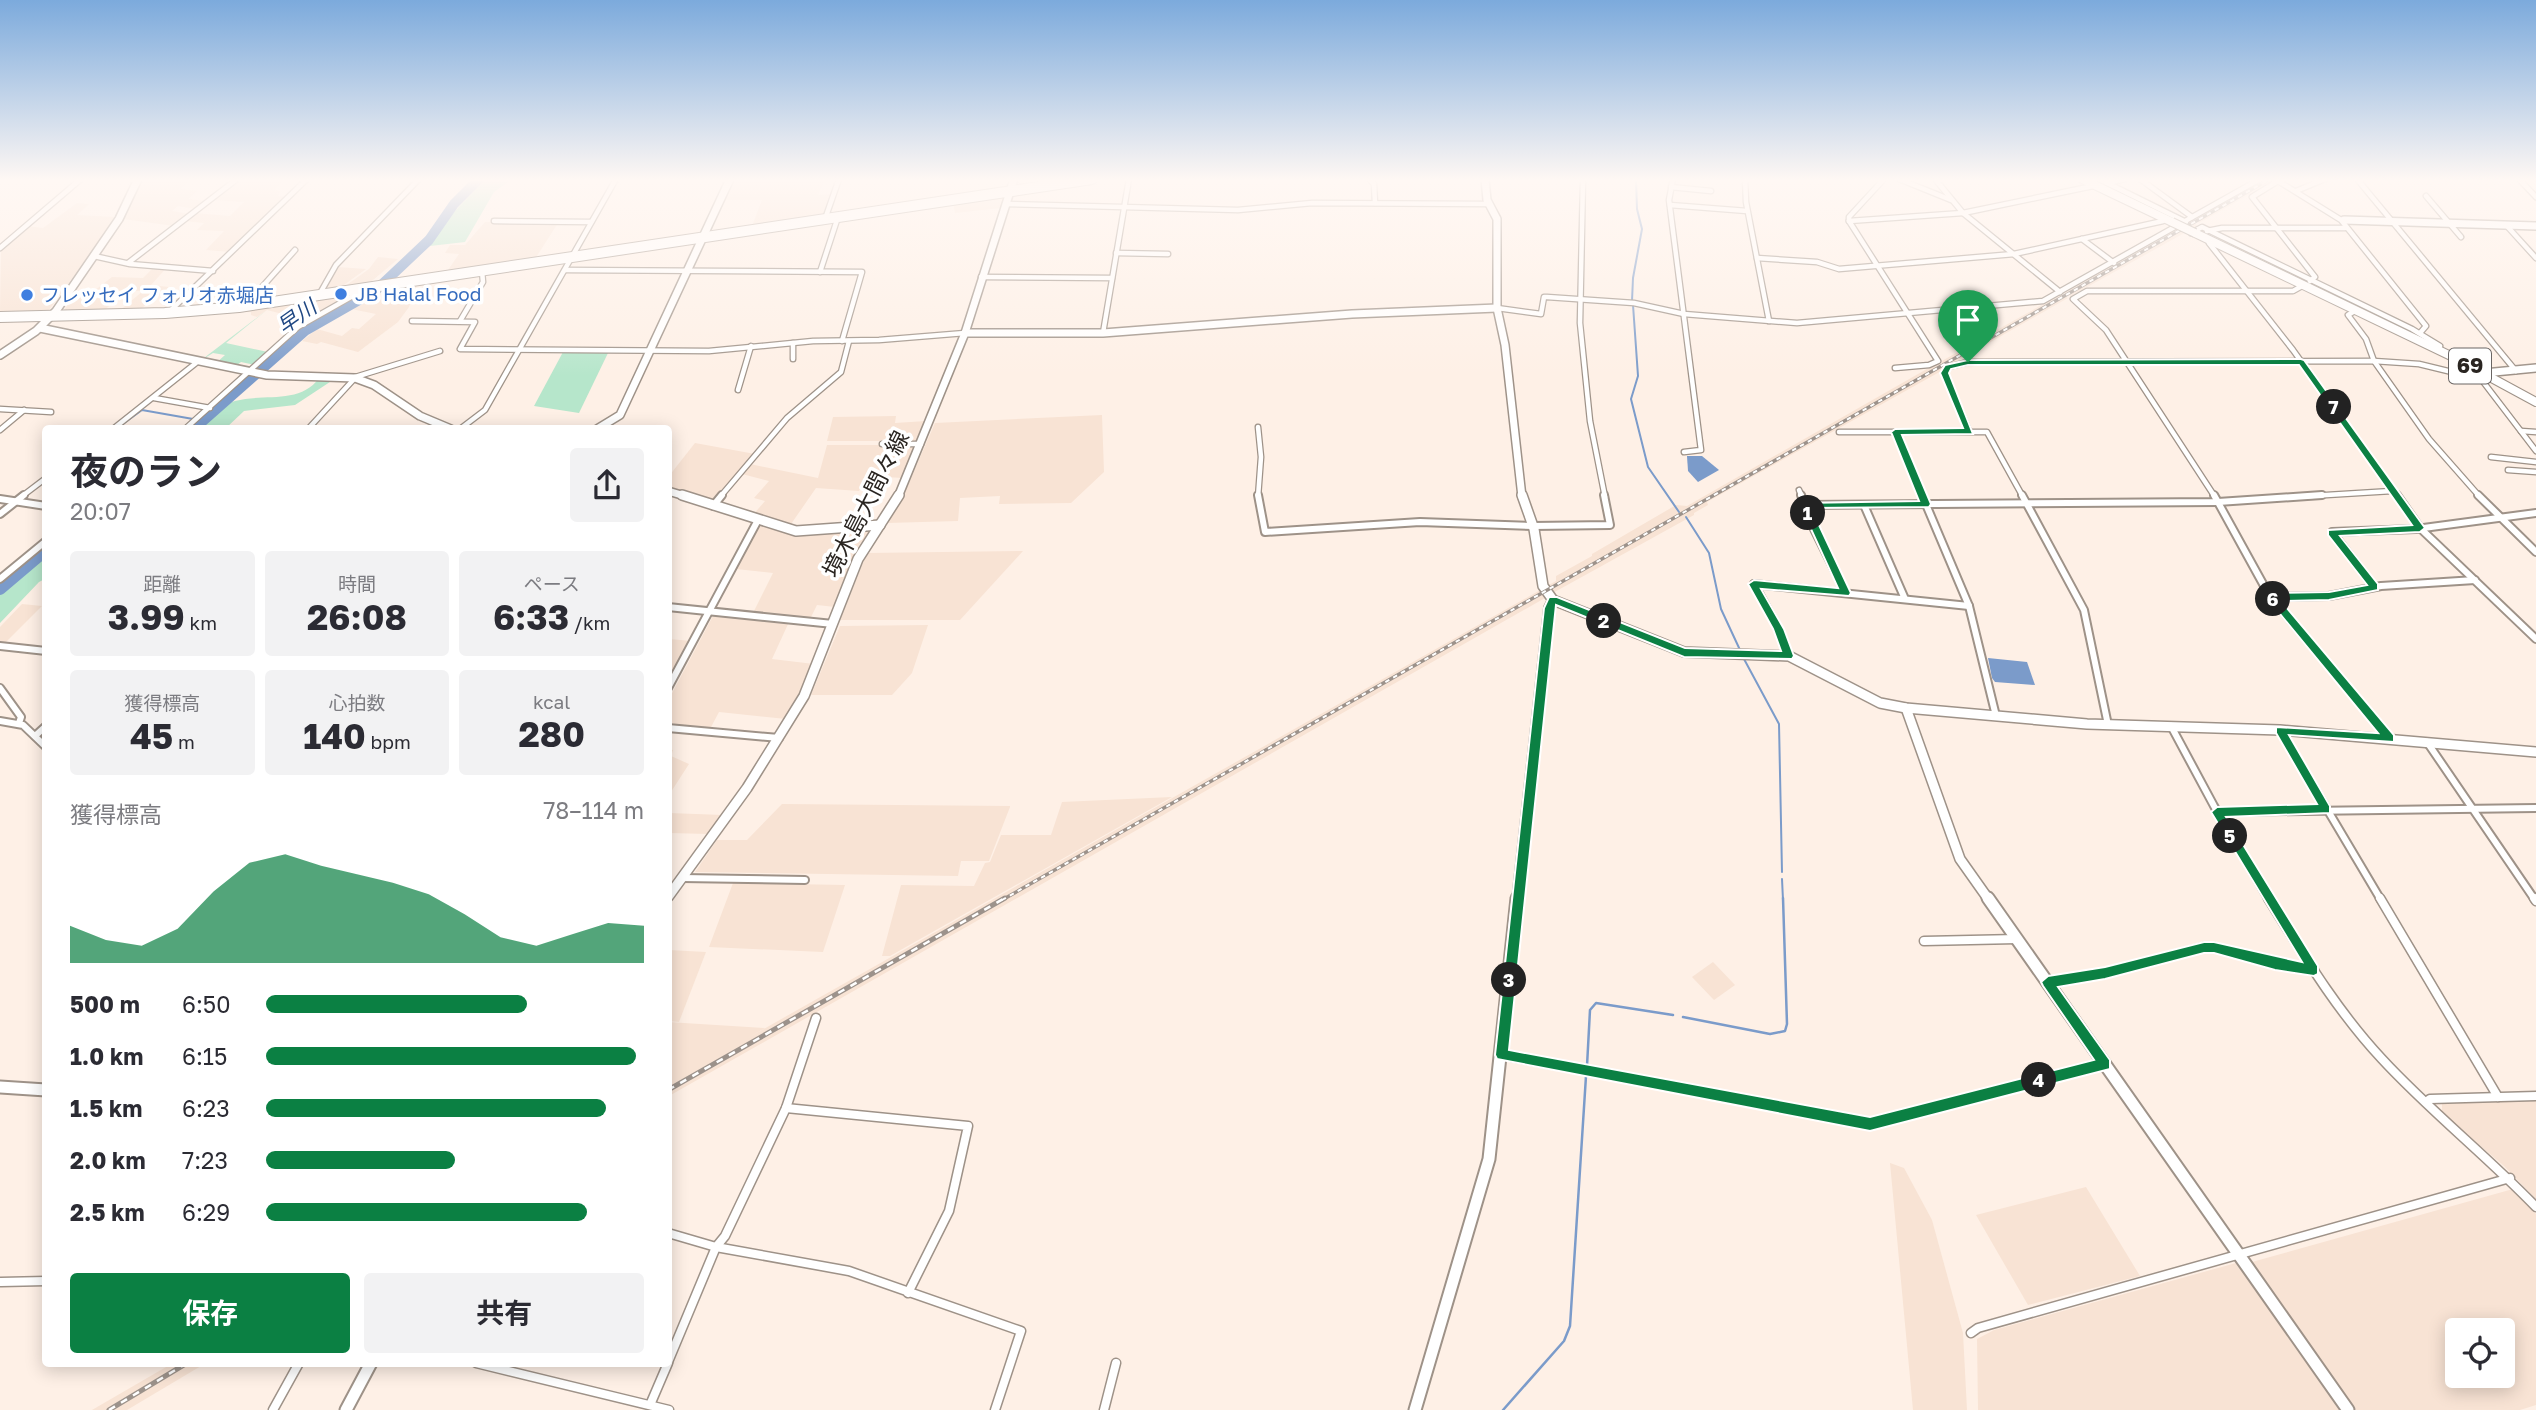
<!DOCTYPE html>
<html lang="ja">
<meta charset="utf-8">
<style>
body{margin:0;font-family:"Golos Text","Noto Sans JP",sans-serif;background:#f2f2f3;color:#2b2b33;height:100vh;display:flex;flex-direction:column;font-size:26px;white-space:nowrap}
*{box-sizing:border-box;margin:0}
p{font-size:23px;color:#7c7c81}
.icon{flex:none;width:38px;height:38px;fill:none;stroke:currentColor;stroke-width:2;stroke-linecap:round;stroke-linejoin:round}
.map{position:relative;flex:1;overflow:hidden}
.panel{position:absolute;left:42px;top:425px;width:630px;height:942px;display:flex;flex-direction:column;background:#fff;border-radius:7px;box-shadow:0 4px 18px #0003}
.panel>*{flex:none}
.fabs{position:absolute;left:2445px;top:1318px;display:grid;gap:14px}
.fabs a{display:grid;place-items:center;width:70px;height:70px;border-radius:7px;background:#fff;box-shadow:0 4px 18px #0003;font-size:35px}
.pin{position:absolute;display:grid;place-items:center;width:60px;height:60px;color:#fff;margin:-72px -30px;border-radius:50% 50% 50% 0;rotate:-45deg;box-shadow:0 0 7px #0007}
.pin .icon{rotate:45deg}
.km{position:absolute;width:35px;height:35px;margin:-18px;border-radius:50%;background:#222;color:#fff;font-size:19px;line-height:35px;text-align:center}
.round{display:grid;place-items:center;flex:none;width:74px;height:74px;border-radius:7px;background:#f2f2f3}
.summary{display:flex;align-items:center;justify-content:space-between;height:119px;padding:0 28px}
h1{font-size:38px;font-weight:700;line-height:52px}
.figures{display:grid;grid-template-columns:repeat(3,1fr);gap:10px;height:119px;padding:7px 28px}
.figures div{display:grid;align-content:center;border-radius:7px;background:#f2f2f3;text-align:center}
.figures b{font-size:35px;font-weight:700}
.figures small{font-size:19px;font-weight:400}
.figures p{font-size:19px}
.chart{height:196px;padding:14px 28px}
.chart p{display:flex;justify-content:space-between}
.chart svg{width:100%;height:126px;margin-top:7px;fill:#0b8043;opacity:.7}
.action{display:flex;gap:14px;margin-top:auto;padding:14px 28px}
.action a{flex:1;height:80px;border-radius:7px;background:#0b8043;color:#fff;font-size:28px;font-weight:700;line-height:80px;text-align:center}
.action a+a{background:#f2f2f3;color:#2b2b33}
ul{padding:0 28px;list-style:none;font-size:23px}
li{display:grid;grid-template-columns:112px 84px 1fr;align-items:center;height:52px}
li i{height:18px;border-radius:9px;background:#0b8043}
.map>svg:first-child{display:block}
.built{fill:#f8e3d4;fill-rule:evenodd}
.green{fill:#b6e6cb}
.water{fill:#7b9bca}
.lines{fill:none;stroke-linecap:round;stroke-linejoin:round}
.stream-far1{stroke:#7b9bca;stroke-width:2}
.stream{stroke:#7b9bca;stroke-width:2.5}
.river-far1{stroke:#7b9bca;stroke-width:10}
.river{stroke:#7b9bca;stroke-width:12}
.street-far2-casing{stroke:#9e9288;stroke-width:7}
.street-far1-casing{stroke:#9e9288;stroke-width:10}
.street-casing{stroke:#9e9288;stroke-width:11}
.secondary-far2-casing{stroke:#9e9288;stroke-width:10}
.secondary-far1-casing{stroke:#9e9288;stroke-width:12}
.secondary-casing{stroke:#9e9288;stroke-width:15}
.primary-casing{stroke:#9e9288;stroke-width:10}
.highway-casing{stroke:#9e9288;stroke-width:12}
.street-far2{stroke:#fff;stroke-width:4.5}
.street-far1{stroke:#fff;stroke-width:6}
.street{stroke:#fff;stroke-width:8}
.secondary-far2{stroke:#fff;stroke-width:7}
.secondary-far1{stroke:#fff;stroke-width:9}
.secondary{stroke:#fff;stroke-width:11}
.primary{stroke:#fff;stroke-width:8}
.highway{stroke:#fff;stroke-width:10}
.rail-far1-casing{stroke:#9c928b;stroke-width:3.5}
.rail-casing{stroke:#9c928b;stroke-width:5}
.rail-far1{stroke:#fff;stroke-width:2;stroke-dasharray:4.5;stroke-linecap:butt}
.rail{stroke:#fff;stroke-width:2.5;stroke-dasharray:7;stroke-linecap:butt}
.primary-bridge-casing{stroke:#9e9288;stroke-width:10;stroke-linecap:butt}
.primary-bridge{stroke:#fff;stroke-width:8}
.route{fill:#0b8043;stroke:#fff;stroke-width:2;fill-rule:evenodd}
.shop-dot{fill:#3f7fe0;stroke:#fff;stroke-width:2.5}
.labels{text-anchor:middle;stroke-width:7;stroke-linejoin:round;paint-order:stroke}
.far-shop-label{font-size:19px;fill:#366cbe;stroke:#fff;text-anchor:start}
.far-water-label{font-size:21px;font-style:italic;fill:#204883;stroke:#fff}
.shield{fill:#fff;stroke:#6a6664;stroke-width:2}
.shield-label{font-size:21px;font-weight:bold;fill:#2a2521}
.street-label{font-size:23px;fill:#2a2521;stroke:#fff}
</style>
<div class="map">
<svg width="2536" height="1410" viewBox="0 0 2536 1410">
<rect width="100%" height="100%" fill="#fef0e6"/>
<g class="built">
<polygon points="143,179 192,179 180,189 197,191 188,199 206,201 196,209 178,206 172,211 190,214 174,226 123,219"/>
<polygon points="239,179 285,179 274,190 280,191 278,196 287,197 231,252 206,250 224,231 197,230 204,223 184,221 194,213 230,216 244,202 212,200"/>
<polygon points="733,179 825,179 818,195 832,194 823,216 752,226 762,200 723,200"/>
<polygon points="2263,179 2277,179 2199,223 2195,218"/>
<polygon points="1005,197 1001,208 955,213 953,201"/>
<polygon points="77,203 89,204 77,215 115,217 101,239 49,310 42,313 0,313 1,248 27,226 43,228"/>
<polygon points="2192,219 2197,226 2071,296 2064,293"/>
<polygon points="485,222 558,223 535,259 446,273 459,254 445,253 450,245 465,245"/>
<polygon points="378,257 398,259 367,285 341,289 369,269"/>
<polygon points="155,266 168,266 151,285 169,287 138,311 118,312 143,291 94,291 112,277 143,278"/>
<polygon points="337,267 366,269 337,290 324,290"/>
<polygon points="417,283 409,307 398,322 358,352 321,342 317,344 302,341 317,329 342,336 352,328 359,329 376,314 351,309 377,296 391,294 400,286"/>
<polygon points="358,291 306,320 267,310 257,317 251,315 251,312 238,311"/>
<polygon points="75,293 99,297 115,301 102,312 63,312"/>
<polygon points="2061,294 2068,298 1952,364 1947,365 1940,362"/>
<polygon points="1939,362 1945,366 1943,370 1707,502 1708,505 1694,513 1694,515 1551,594 1547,586 1556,581 1556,576 1592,556 1592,554 1676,505 1687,506"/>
<polygon points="1102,415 1104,472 1071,503 999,504 1000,496 960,498 958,521 887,523 907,487 935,423"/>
<polygon points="896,416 895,423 926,421 918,441 827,441 833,417"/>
<polygon points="695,443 755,454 712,503 669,489 669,476"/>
<polygon points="827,445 917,445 903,478 867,476 859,491 816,488 789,527 752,516 765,501 754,498 769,481 742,474 750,464 818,478"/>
<polygon points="760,524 791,533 873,528 859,545 835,607 817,605 810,619 753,613 773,573 736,569"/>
<polygon points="1023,551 960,620 840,620 867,553"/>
<polygon points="1542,589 1545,598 669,1096 668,1022 765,1028 746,1039"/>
<polygon points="22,604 42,606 4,644 0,643 0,627"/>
<polygon points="714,614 789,622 772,659 814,664 786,719 719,712 710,729 669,723 669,699"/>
<polygon points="928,625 912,673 892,695 811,695 840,626"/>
<polygon points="669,639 692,641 669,684"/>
<polygon points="669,749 673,750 671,756 689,764 669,795"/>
<polygon points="1172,797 890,956 882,956 901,885 974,886 985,863 990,862 1001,835 1051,835 1062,802"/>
<polygon points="782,804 1010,806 1010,807 989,861 961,861 958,876 695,872 717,840 747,840"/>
<polygon points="669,813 723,815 708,834 669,833"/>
<polygon points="733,883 845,885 823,952 709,947"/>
<polygon points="669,950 706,952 679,1022 669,1021"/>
<polygon points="1713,962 1735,985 1714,1000 1692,977"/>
<polygon points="2536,1099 2536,1199 2504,1166 2442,1113 2442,1103"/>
<polygon points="1890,1163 1904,1168 1932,1220 1963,1333 1967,1410 1913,1410"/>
<polygon points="2086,1187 2140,1276 2028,1305 1976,1215"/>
<path d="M2513,1189L2536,1214V1405L2520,1410H2356L2252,1262ZM2457,1330H2502V1376H2457Z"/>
<polygon points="2236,1263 2339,1410 1978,1410 1977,1339 1994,1330"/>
<polygon points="173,1363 206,1363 127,1410 92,1410"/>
</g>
<g class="green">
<polygon points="486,179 512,179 494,192 465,242 430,246 452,214"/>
<polygon points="267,310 226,343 268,352 255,365 241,362 233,368 215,364 225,355 213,353 200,361"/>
<polygon points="563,352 608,353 579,413 534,406"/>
<path d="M319,378H336L295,405L244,411L225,429H200C209,421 223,404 235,401C263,393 300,405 319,378Z"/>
<polygon points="45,555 45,579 39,582 0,623 0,593"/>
</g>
<g class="water">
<polygon points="1687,456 1702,456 1719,470 1698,482 1688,471"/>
<polygon points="1988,658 2027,662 2035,685 1995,682 1992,678"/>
</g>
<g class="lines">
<g class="stream-far1">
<polyline points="1632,301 1633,278 1642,229 1637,209 1636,179"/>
<polyline points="1633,305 1638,376 1631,399 1648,467 1679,512"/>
<polyline points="209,413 212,414"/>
<polyline points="120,426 142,410 193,419"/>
<polyline points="1686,517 1709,553 1721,609 1740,650"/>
<polyline points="1744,659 1779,724 1782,872"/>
<polyline points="1782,879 1783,900"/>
</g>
<g class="stream">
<polyline points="1683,1017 1770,1034 1785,1031 1787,1024 1783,898"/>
<polyline points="1587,1066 1590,1010 1596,1003 1673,1015"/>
<polyline points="1503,1410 1564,1341 1570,1326 1586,1076"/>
</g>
<polyline class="river-far1" points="194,429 305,331 375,291 429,240 454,204 479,179"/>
<polyline class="river" points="0,589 46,550"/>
<g class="street-far2-casing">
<g id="street-far2">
<polyline points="1369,179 1374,184 1375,203"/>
<polyline points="1583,179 1580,323 1590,421 1605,497"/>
<polyline points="1673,179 1669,200 1701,450 1684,452"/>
<polyline points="1745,179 1746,202 1769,321"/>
<polyline points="1899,179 1951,200"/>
<polyline points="1935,179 1963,213 2060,292"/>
<polyline points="2099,179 2186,222"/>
<polyline points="2140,179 2192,217"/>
<polyline points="2357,179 2516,371"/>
<polyline points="2519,179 2536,197"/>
<polyline points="2107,183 2125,179"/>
<polyline points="1671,187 1711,191"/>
<polyline points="2296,191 2325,179"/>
<polyline points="2426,196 2461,237"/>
<polyline points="1005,204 1238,210 1312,203 1489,204"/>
<polyline points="1670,205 1747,211"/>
<polyline points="825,219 839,179"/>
<polyline points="494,221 591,222"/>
<polyline points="1849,221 1963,213 2093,186"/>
<polyline points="1849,221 1938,361 1929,365 1895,368"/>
<polyline points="1849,221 1849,217 1884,179"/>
<polyline points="2506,225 2536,258"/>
<polyline points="2207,231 2222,228 2345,228"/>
<polyline points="2191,233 2202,227 2412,329 2440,346"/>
<polyline points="2082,239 2114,263"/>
<polyline points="2209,243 2293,350 2398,497"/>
<polyline points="0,248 81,179"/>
<polyline points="1116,253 1168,254"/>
<polyline points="94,256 130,264 213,271"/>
<polyline points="1757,258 1817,262 1839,269 2014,254 2163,221"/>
<polyline points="128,263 237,179"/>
<polyline points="565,270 862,272 842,341"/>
<polyline points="820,272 838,217"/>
<polyline points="981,277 1112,278"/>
<polyline points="2310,281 2315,277 2252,197 2278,181 2341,220 2426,326 2420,333"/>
<polyline points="319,295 336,265 419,179"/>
<polyline points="245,306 295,250"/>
<polyline points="1497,308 1541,314 1544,297 1547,297 1634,303 1684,314 1797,323 2043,301 2260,179"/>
<polyline points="170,311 307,179"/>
<polyline points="2353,312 2348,315 2366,339 2374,361 2429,439 2480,497"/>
<polyline points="412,321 475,322 460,349 709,351 813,341 879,340 965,333"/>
<polyline points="460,321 483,282 482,271"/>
<polyline points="1103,333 1129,179"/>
<polyline points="793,343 793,359"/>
<polyline points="352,378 440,351"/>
<polyline points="2481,379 2536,451"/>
<polyline points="738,390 751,346"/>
<polyline points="154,398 210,408"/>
<polyline points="0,409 51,412"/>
<polyline points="1258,427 1261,457 1258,497"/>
<polyline points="113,429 196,363"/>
<polyline points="185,429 298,327 365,289"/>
<polyline points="308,429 355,378"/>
<polyline points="460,429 485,410 616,179"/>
<polyline points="0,430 24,410"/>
<polyline points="1969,431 1945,373 1948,367 1968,362 2374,361 2419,364 2456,373 2482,373"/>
<polyline points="2521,431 2536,432"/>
<polyline points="1839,432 1987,432 2023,497"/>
<polyline points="1895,432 1923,497"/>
<polyline points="882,444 921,444"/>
<polyline points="2491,457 2536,462"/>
<polyline points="2508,470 2536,472"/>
<polyline points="1799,490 1802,497"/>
<polyline points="21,497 46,478"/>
<polyline points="720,497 787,418 841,372 849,341"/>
<polyline points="2215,497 2106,330 2073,299 2087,291 2293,291 2302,286"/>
<polyline points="2294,497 2392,491"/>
</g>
</g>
<g class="street-far1-casing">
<g id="street-far1">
<polyline points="1258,495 1265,532 1420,522 1533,526 1610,525 1604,495"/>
<polyline points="1801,495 1812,525 1846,593"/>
<polyline points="1922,495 1969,606 1996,716"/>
<polyline points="2022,495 2084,610 2108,725"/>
<polyline points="2214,495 2268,593 2390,739"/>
<polyline points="2397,495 2420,528 2536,639"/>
<polyline points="2478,495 2536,552"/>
<polyline points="0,499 46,506"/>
<polyline points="1805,505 2218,502 2322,495"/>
<polyline points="1864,505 1905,599"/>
<polyline points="713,506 722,495"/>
<polyline points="0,514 24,495"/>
<polyline points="0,579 46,541"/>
<polyline points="1754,584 1969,606"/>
<polyline points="1754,584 1779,630 1789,656"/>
<polyline points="2374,587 2332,532 2416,529 2536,513"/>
<polyline points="2271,597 2329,596 2381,586 2475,580"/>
<polyline points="668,607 833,624"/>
<polyline points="0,646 46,651"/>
<polyline points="0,688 21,717 19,723"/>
<polyline points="668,688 758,520"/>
<polyline points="0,721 23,725 46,747"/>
<polyline points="2171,726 2214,806 2269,900"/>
<polyline points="668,728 779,738"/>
<polyline points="2280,730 2381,900"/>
<polyline points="35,736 46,726"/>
<polyline points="2427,742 2535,900"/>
<polyline points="2217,812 2536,808"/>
<polyline points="682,878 805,880"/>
</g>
</g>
<g class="street-casing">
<g id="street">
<path d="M2268,898C2303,954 2337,1011 2382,1059C2430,1111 2487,1156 2536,1207"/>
<polyline points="2380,898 2498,1097"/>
<polyline points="2534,898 2536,901"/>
<polyline points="1924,941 2017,939"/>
<polyline points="2048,982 2105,973 2204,947 2214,947 2275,964 2314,970"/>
<polyline points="1502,1055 1870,1124 2105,1064"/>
<polyline points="2426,1102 2430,1099 2536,1096"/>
<polyline points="786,1108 968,1126 949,1211 908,1293"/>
<polyline points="668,1233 716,1247 849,1271 1021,1331 995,1410"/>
<polyline points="1,1282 46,1281"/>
<polyline points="1971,1333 1978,1328 2510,1178"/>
<polyline points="668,1362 716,1247 725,1236 786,1108 816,1018"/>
<polyline points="476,1363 669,1410"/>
<polyline points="650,1405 668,1363"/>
<polyline points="273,1410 299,1363"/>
<polyline points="1104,1410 1116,1363"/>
</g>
</g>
<g class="secondary-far2-casing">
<g id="secondary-far2">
<polyline points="1485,179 1487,200 1497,219 1497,308 1505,345 1522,497"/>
<polyline points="2344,220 2536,226"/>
<polyline points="40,328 267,375 355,378 374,385 420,416 451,429"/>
<polyline points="965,333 1103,333 1352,314 1497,308"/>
<polyline points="0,355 36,331 56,311 119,219 138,179"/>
<polyline points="2484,373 2536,368"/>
<polyline points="597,429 620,415 730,179"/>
<polyline points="668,491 688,497"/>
<polyline points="898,497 965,333 1014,179"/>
</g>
</g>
<g class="secondary-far1-casing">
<g id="secondary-far1">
<polyline points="682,495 796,531 880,525"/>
<polyline points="1522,495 1534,529 1543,586 1553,600 1684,652 1789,656 1880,703 1906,708 2087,724 2280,730 2536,752"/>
<polyline points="1906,708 1960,859 1989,900"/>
<polyline points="668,897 747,788 804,696 858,559 899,495"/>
<polyline points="1517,900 1549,608 1553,600"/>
</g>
</g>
<g class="secondary-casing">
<g id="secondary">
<polyline points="1988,898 2348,1410"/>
<polyline points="0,1087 46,1090"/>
<polyline points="346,1410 371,1363"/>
<polyline points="1415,1410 1489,1159 1517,898"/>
</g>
</g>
<g class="primary-casing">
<g id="primary">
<polyline points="2082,179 2172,222"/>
<polyline points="2195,233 2453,357 2536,402"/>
</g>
</g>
<g class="highway-casing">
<polyline id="highway" points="0,317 165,313 239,307 1092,179"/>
</g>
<use href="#street-far2" class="street-far2"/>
<use href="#street-far1" class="street-far1"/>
<use href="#street" class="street"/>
<use href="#secondary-far2" class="secondary-far2"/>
<use href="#secondary-far1" class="secondary-far1"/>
<use href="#secondary" class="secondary"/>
<use href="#primary" class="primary"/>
<use href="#highway" class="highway"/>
<g class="rail-far1-casing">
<polyline id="rail-far1" points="1002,900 2270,179"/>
</g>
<g class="rail-casing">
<g id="rail">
<polyline points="668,1090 1005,898"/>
<polyline points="109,1410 187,1363"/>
</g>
</g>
<use href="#rail-far1" class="rail-far1"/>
<use href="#rail" class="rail"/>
<g class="primary-bridge-casing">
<polyline id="primary-bridge" points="2172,222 2195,233"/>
</g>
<use href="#primary-bridge" class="primary-bridge"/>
</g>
<linearGradient id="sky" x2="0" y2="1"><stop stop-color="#7caadc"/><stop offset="0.48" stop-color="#fff8f4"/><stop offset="1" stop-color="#fff8f4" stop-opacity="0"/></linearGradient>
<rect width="2536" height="376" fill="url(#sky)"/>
<path class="route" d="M2301,359L2304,360L2425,528L2420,532L2340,536L2378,584V590L2329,600L2281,601L2394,735V742L2289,735L2330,806V813L2226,817L2318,966V974L2314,976L2275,970L2214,953H2204L2105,979L2058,987L2110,1060V1069L1870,1131L1497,1059L1495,1055L1544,608L1549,597H1557L1685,648L1781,651L1773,629L1748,584L1754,580L1838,588L1800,505L1801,503L1919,501L1891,432L1895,429L1963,428L1940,373L1945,365L1968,360ZM1968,365H2299L2412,525L2328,530V535L2367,585L2329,592L2271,593L2266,597L2378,733L2276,727V733L2317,804L2217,807L2211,812L2302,962L2214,942H2204L2105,967L2048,976L2041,982L2043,986L2094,1060L1870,1117L1509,1050L1556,605L1684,657L1792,659L1794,656L1784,629L1761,589L1849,596L1851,593L1811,508L1929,507L1931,504L1902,435L1973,434L1949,373L1951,369Z"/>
<g class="shop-dot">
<circle cx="341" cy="294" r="7"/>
<circle cx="27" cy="295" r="7"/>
</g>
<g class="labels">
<g class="far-shop-label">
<text x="355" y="301">JB Halal Food</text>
<text x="41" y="302">フレッセイ フォリオ赤堀店</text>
</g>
<g class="far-water-label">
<text transform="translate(297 317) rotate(-35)" y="7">早川</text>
</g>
<rect class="shield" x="2449" y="348.5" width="42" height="35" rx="5"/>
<g class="shield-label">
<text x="2470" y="373">69</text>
</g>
<g class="street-label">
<text transform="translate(866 504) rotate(-63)" y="8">境木島大間々線</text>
</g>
</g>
</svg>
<div class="fabs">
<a><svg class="icon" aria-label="locate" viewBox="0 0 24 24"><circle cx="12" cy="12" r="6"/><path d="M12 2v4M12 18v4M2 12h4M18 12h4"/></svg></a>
</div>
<div class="pin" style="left:1968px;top:362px;background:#1e9e55"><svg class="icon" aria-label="arrive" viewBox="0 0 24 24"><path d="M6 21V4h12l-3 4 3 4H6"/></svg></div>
<b class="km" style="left:1808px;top:513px">1</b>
<b class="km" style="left:1604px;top:621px">2</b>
<b class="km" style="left:1509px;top:980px">3</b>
<b class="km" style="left:2039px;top:1080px">4</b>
<b class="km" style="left:2230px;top:836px">5</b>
<b class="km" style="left:2273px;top:599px">6</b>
<b class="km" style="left:2334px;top:407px">7</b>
<section class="panel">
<div class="summary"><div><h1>夜のラン</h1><p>20:07</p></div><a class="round"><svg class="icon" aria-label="share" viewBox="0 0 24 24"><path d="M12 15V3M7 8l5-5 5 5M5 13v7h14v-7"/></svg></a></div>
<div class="figures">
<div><p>距離</p><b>3.99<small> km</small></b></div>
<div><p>時間</p><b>26:08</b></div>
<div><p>ペース</p><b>6:33<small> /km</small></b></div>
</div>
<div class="figures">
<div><p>獲得標高</p><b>45<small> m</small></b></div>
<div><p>心拍数</p><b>140<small> bpm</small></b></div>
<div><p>kcal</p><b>280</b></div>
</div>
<div class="chart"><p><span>獲得標高</span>78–114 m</p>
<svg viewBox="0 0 160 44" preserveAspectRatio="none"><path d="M0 44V31L10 36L20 38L30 32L40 19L50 9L60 6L70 10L80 13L90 16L100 20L110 27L120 35L130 38L140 34L150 30L160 31V44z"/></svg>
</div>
<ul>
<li><b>500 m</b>6:50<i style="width:69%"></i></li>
<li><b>1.0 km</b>6:15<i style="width:98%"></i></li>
<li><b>1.5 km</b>6:23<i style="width:90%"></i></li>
<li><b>2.0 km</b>7:23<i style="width:50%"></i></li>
<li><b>2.5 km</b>6:29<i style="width:85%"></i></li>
</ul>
<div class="action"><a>保存</a><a>共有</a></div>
</section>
</div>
